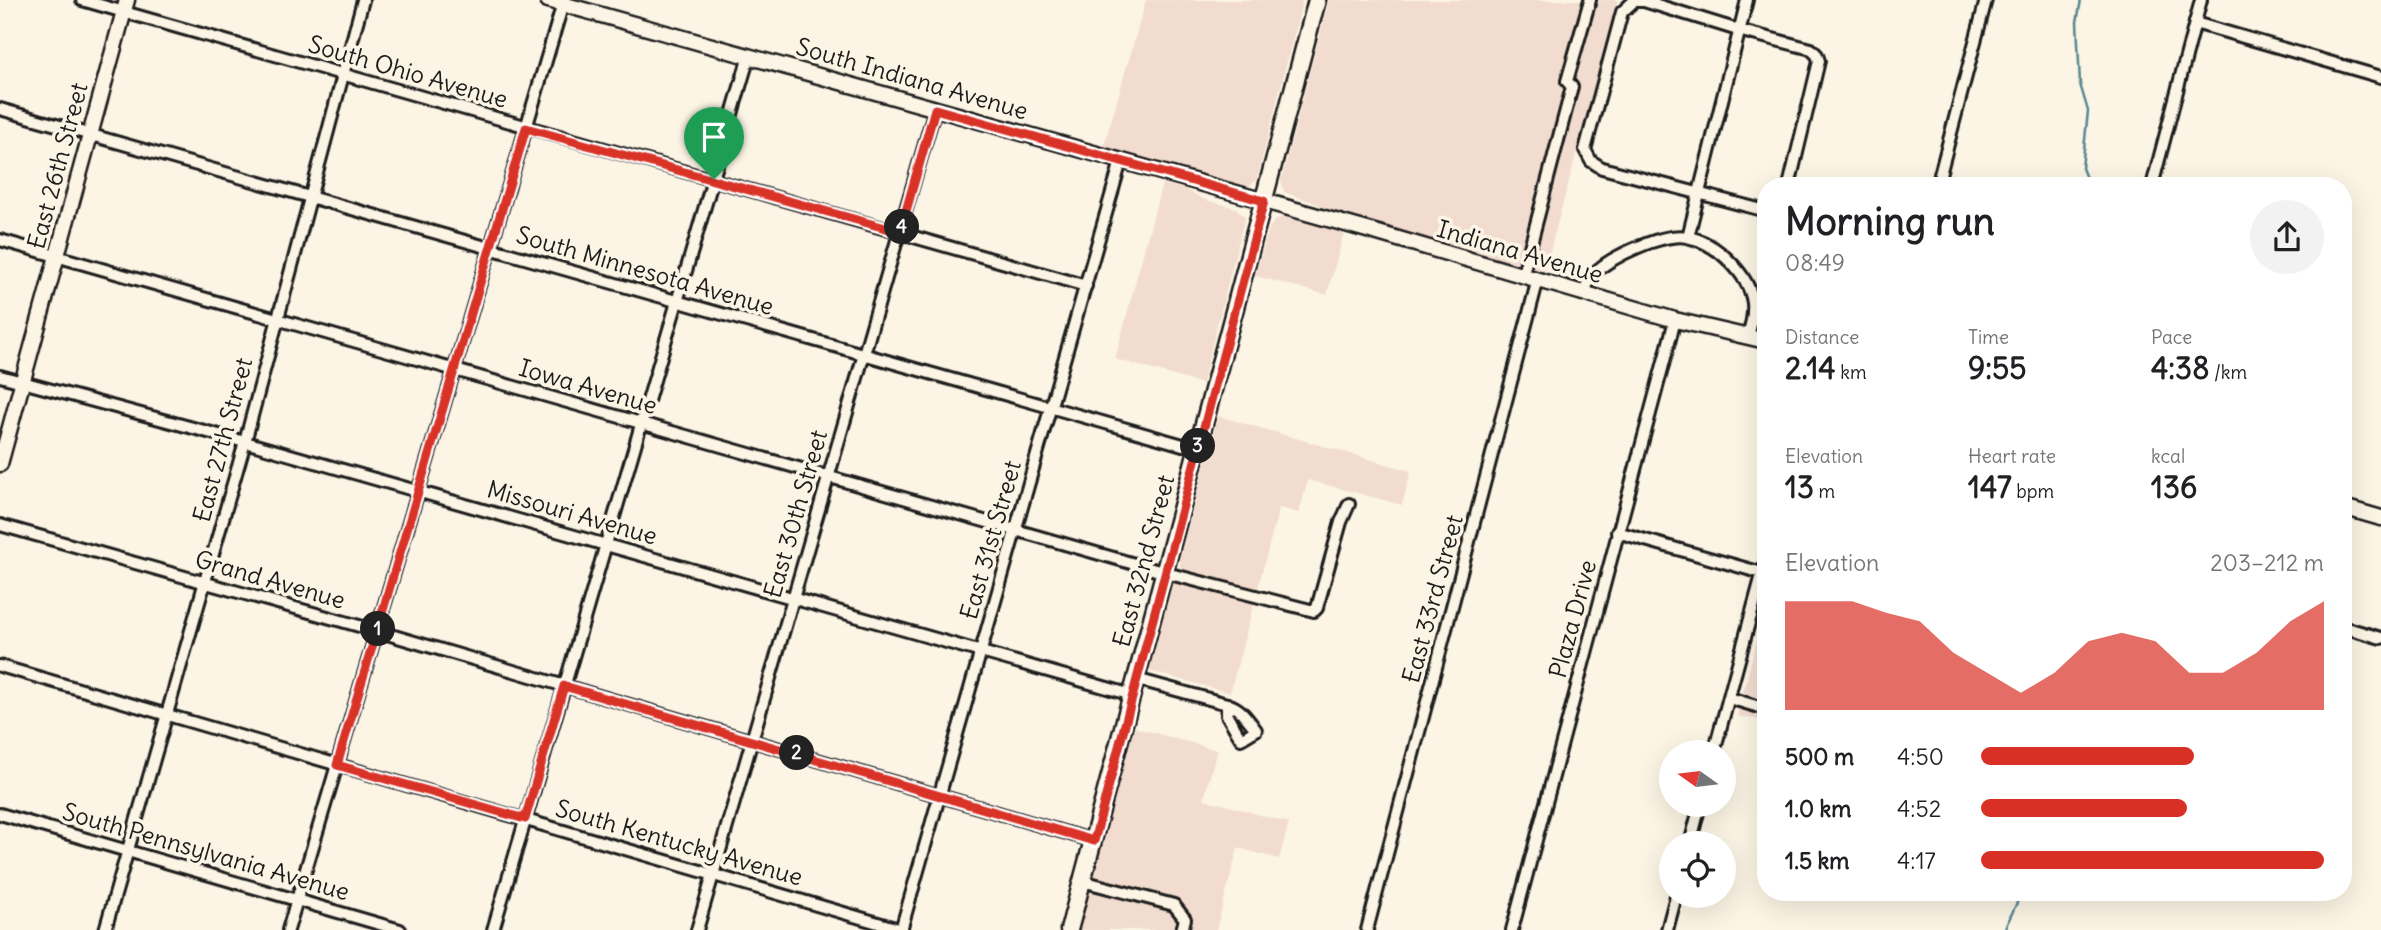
<!DOCTYPE html>
<meta charset="utf-8">
<style>
body{margin:0;font-family:Delius,sans-serif;background:#f2f2f2;color:#202124;height:100vh;display:flex;flex-direction:column;font-size:26px;white-space:nowrap}
*{box-sizing:border-box;margin:0}
p{font-size:23px;color:#757577}
.icon{flex:none;width:38px;height:38px;fill:none;stroke:currentColor;stroke-width:2;stroke-linecap:round;stroke-linejoin:round}
.map{position:relative;flex:1;overflow:hidden}
.side{position:absolute;left:1757px;top:177px;width:595px;height:724px;display:flex;flex-direction:column;background:#fff;border-radius:28px;box-shadow:0 7px 28px #0002}
.side>*{flex:none}
.needle{width:46px;rotate:284deg}
.buttons{position:absolute;left:1659px;top:740px;display:grid;gap:14px}
.buttons a{display:grid;place-items:center;width:77px;height:77px;border-radius:50%;background:#fff;box-shadow:0 7px 28px #0002;font-size:35px}
.pin{position:absolute;display:grid;place-items:center;width:60px;height:60px;color:#fff;margin:-72px -30px;border-radius:50% 50% 50% 0;rotate:-45deg;box-shadow:0 0 7px #0007}
.pin .icon{rotate:45deg}
.km{position:absolute;width:35px;height:35px;margin:-18px;border-radius:50%;background:#222;color:#fff;font-size:19px;line-height:35px;text-align:center}
.round{display:grid;place-items:center;flex:none;width:74px;height:74px;border-radius:37px;background:#f2f2f2}
.summary{display:flex;align-items:center;justify-content:space-between;height:119px;padding:0 28px}
h1{font-size:38px;font-weight:700;line-height:52px}
.figures{display:grid;grid-template-columns:repeat(3,1fr);gap:10px;height:119px;padding:7px 28px}
.figures div{display:grid;align-content:center}
.figures b{font-size:30px;font-weight:700}
.figures small{font-size:19px;font-weight:400}
.figures p{font-size:19px}
.chart{height:196px;padding:14px 28px}
.chart p{display:flex;justify-content:space-between}
.chart svg{width:100%;height:126px;margin-top:7px;fill:#d93025;opacity:.7}
ul{padding:0 28px;list-style:none;font-size:23px}
li{display:grid;grid-template-columns:112px 84px 1fr;align-items:center;height:52px}
li i{height:18px;border-radius:9px;background:#d93025}
.map>svg:first-child{display:block}
.built{fill:#f2dcd0}
.lines{fill:none;stroke-linecap:round;stroke-linejoin:round}
.stream{stroke:#57868f;stroke-width:2.5}
.minor-casing{stroke:#1c1c1c;stroke-width:16}
.tertiary-casing{stroke:#1c1c1c;stroke-width:19}
.secondary-casing{stroke:#1c1c1c;stroke-width:21}
.minor{stroke:#fcf5e5;stroke-width:10}
.tertiary{stroke:#fcf5e5;stroke-width:14}
.secondary{stroke:#fcf5e5;stroke-width:16}
.route-casing{stroke:#fff;stroke-width:14}
.route{stroke:#d93025;stroke-width:9}
.labels{text-anchor:middle;stroke-width:7;stroke-linejoin:round;paint-order:stroke}
.street-label{font-size:24px;fill:#1c1c1c;stroke:#fcf5e5}
</style>
<div class="map">
<svg width="2381" height="930" viewBox="0 0 2381 930">
<rect width="100%" height="100%" fill="#fcf5e5"/>
<filter id="ink" filterUnits="userSpaceOnUse"><feTurbulence type="fractalNoise" baseFrequency=".0143" numOctaves="2"/><feDisplacementMap in="SourceGraphic" scale="14" xChannelSelector="R" yChannelSelector="G"/><feConvolveMatrix kernelMatrix="1 2 1 2 8 2 1 2 1" color-interpolation-filters="sRGB"/></filter>
<g filter="url(#ink)">
<g class="built">
<polygon points="1146,0 1303,0 1257,179 1250,186 1239,187 1103,149"/>
<polygon points="1329,0 1618,0 1544,273 1343,217 1315,203 1284,192 1281,181"/>
<polygon points="1162,183 1186,190 1206,200 1236,208 1245,217 1202,384 1115,359"/>
<polygon points="1283,217 1344,232 1327,295 1255,276 1269,229 1275,220"/>
<polygon points="1218,416 1411,471 1402,505 1308,480 1299,513 1279,508 1257,591 1184,570 1180,566 1180,558"/>
<polygon points="1174,580 1255,599 1230,693 1149,671"/>
<polygon points="1766,605 1766,721 1737,716"/>
<polygon points="1133,727 1217,750 1204,799 1289,823 1279,859 1238,848 1216,930 1079,930"/>
</g>
<g class="lines">
<g class="stream">
<polyline points="2081,0 2077,22 2080,84 2088,111 2082,168 2089,186"/>
<polyline points="2004,930 2022,892"/>
</g>
<g class="minor-casing">
<g id="minor">
<polyline points="82,0 1086,286"/>
<polyline points="2195,23 2381,77"/>
<polyline points="0,109 1183,445 1199,444"/>
<polyline points="1937,186 1986,0"/>
<polyline points="2152,186 2201,0"/>
<polyline points="1766,211 1602,168 1591,161 1585,150 1622,12 1634,1 1644,1 1738,30 1811,49 1817,55 1819,61 1789,186"/>
<polyline points="1688,237 1747,0"/>
<polyline points="0,240 1166,573 1314,611 1317,608 1341,522 1349,504"/>
<polyline points="1523,274 1572,87 1567,81 1590,0"/>
<path d="M1582,294C1586,288 1589,281 1593,275C1608,257 1665,232 1687,237C1716,242 1749,274 1753,303C1754,313 1751,326 1748,335"/>
<polyline points="0,376 245,442 1132,695"/>
<polyline points="0,525 377,631 1094,841"/>
<polyline points="1617,532 1762,573"/>
<polyline points="2343,627 2381,638"/>
<polyline points="0,666 902,930"/>
<polyline points="1136,679 1227,704"/>
<polyline points="1729,698 1766,709"/>
<path d="M1227,704C1241,708 1247,718 1256,730L1241,739L1227,715Z"/>
<polyline points="1714,752 1766,560"/>
<polyline points="0,814 400,930"/>
<polyline points="1690,844 1700,805"/>
<polyline points="1082,881 1174,905 1185,919 1182,930"/>
<polyline points="105,930 245,442 363,0"/>
<polyline points="288,930 564,0"/>
<polyline points="493,930 749,56"/>
<polyline points="697,930 935,109"/>
<polyline points="901,930 1121,161"/>
<polyline points="1367,930 1538,279"/>
<polyline points="1512,930 1675,320"/>
<polyline points="1667,930 1676,896"/>
</g>
</g>
<g class="tertiary-casing">
<g id="tertiary">
<polyline points="548,0 1378,233 1675,320 1766,341"/>
<polyline points="0,464 127,0"/>
<polyline points="2343,507 2381,518"/>
</g>
</g>
<g class="secondary-casing">
<polyline id="secondary" points="1069,930 1317,0"/>
</g>
<use href="#minor" class="minor"/>
<use href="#tertiary" class="tertiary"/>
<use href="#secondary" class="secondary"/>
</g>
</g>
<g class="lines" filter="url(#ink)">
<g class="route-casing">
<polygon id="route" points="935,109 1264,201 1094,841 564,686 525,819 337,765 526,128 900,232"/>
</g>
<use href="#route" class="route"/>
</g>
<g class="labels">
<g class="street-label">
<text transform="translate(408 72) rotate(16)" y="8">South Ohio Avenue</text>
<text transform="translate(912 79) rotate(16)" y="8">South Indiana Avenue</text>
<text transform="translate(58 166) rotate(-75)" y="8">East 26th Street</text>
<text transform="translate(1520 252) rotate(16)" y="8">Indiana Avenue</text>
<text transform="translate(645 271) rotate(16)" y="8">South Minnesota Avenue</text>
<text transform="translate(588 387) rotate(16)" y="8">Iowa Avenue</text>
<text transform="translate(223 440) rotate(-75)" y="8">East 27th Street</text>
<text transform="translate(572 513) rotate(16)" y="8">Missouri Avenue</text>
<text transform="translate(796 514) rotate(-74)" y="8">East 30th Street</text>
<text transform="translate(991 540) rotate(-74)" y="8">East 31st Street</text>
<text transform="translate(1144 561) rotate(-75)" y="8">East 32nd Street</text>
<text transform="translate(270 580) rotate(16)" y="8">Grand Avenue</text>
<text transform="translate(1433 599) rotate(-75)" y="8">East 33rd Street</text>
<text transform="translate(1573 619) rotate(-75)" y="8">Plaza Drive</text>
<text transform="translate(679 843) rotate(16)" y="8">South Kentucky Avenue</text>
<text transform="translate(206 852) rotate(16)" y="8">South Pennsylvania Avenue</text>
</g>
</g>
</svg>
<div class="buttons">
<a><svg class="needle" viewBox="-14 -14 28 28"><path d="M0-13l5 13h-10z" fill="#e53935"/><path d="M0 13l5-13h-10z" fill="#757577"/></svg></a>
<a><svg class="icon" aria-label="locate" viewBox="0 0 24 24"><circle cx="12" cy="12" r="6"/><path d="M12 2v4M12 18v4M2 12h4M18 12h4"/></svg></a>
</div>
<div class="pin" style="left:714px;top:179px;background:#1e9e55"><svg class="icon" aria-label="arrive" viewBox="0 0 24 24"><path d="M6 21V4h12l-3 4 3 4H6"/></svg></div>
<b class="km" style="left:378px;top:629px">1</b>
<b class="km" style="left:797px;top:753px">2</b>
<b class="km" style="left:1198px;top:446px">3</b>
<b class="km" style="left:902px;top:227px">4</b>
<section class="side">
<div class="summary"><div><h1>Morning run</h1><p>08:49</p></div><a class="round"><svg class="icon" aria-label="share" viewBox="0 0 24 24"><path d="M12 15V3M7 8l5-5 5 5M5 13v7h14v-7"/></svg></a></div>
<div class="figures">
<div><p>Distance</p><b>2.14<small> km</small></b></div>
<div><p>Time</p><b>9:55</b></div>
<div><p>Pace</p><b>4:38<small> /km</small></b></div>
</div>
<div class="figures">
<div><p>Elevation</p><b>13<small> m</small></b></div>
<div><p>Heart rate</p><b>147<small> bpm</small></b></div>
<div><p>kcal</p><b>136</b></div>
</div>
<div class="chart"><p><span>Elevation</span>203–212 m</p>
<svg viewBox="0 0 160 44" preserveAspectRatio="none"><path d="M0 44V6L10 6L20 6L30 10L40 13L50 24L60 31L70 38L80 31L90 20L100 17L110 20L120 31L130 31L140 24L150 13L160 6V44z"/></svg>
</div>
<ul>
<li><b>500 m</b>4:50<i style="width:62%"></i></li>
<li><b>1.0 km</b>4:52<i style="width:60%"></i></li>
<li><b>1.5 km</b>4:17<i style="width:100%"></i></li>
</ul>
</section>
</div>
